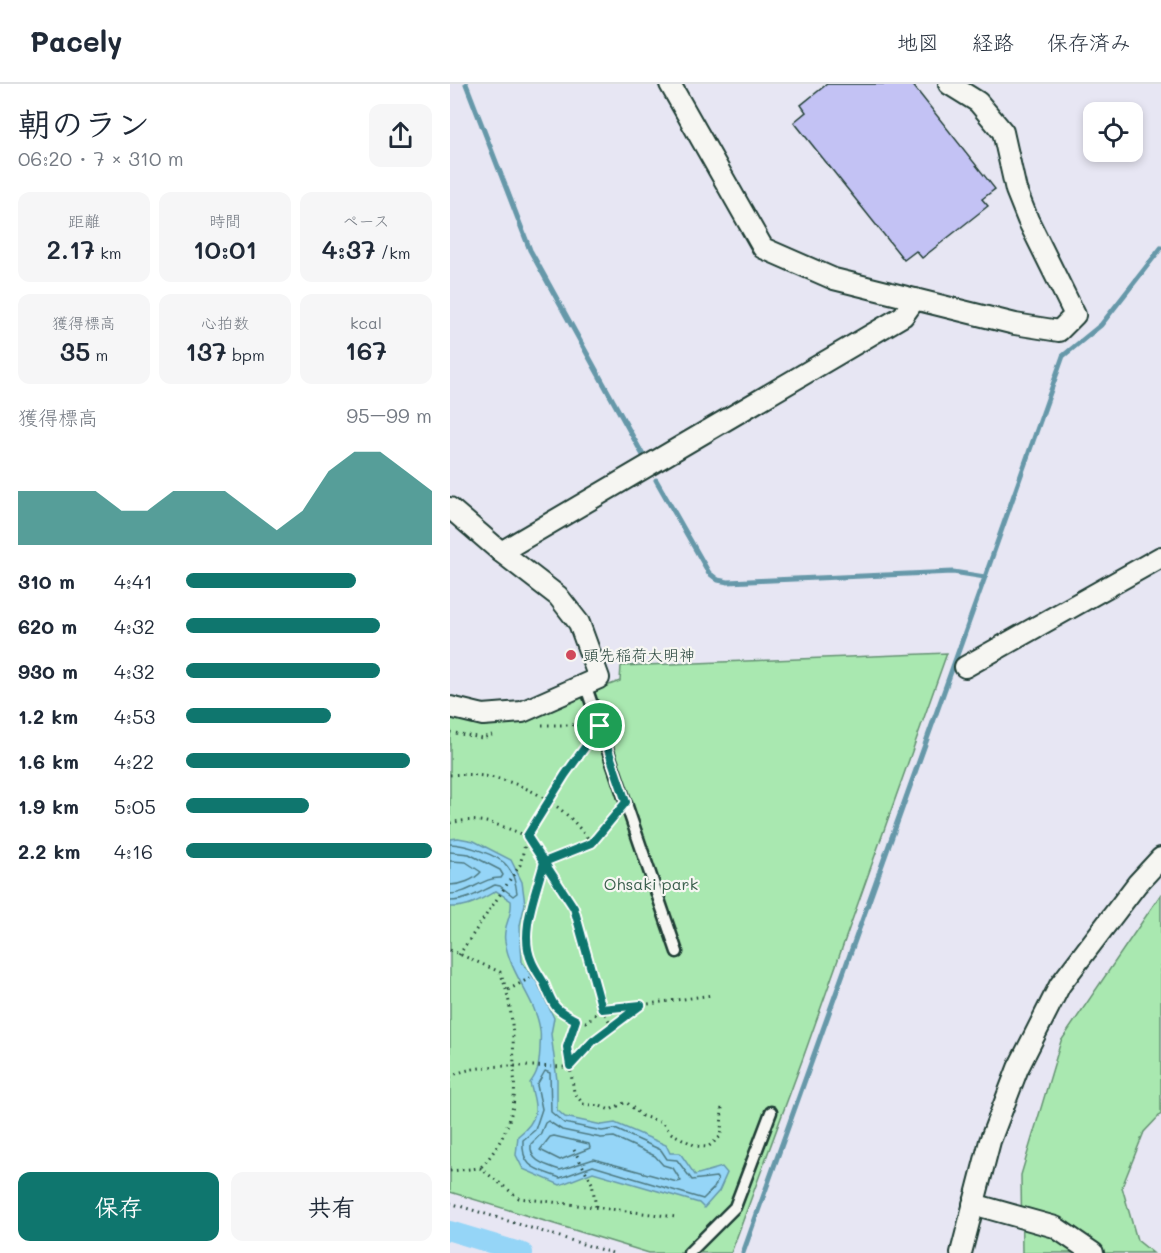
<!DOCTYPE html>
<html lang="ja">
<meta charset="utf-8">
<style>
body{margin:0;font-family:Mali,"Klee One",sans-serif;background:#f6f6f7;color:#1f2937;height:100vh;display:flex;flex-direction:column;font-size:22px;white-space:nowrap}
*{box-sizing:border-box;margin:0}
p{font-size:20px;color:#747a83}
.icon{flex:none;width:33px;height:33px;fill:none;stroke:currentColor;stroke-width:2;stroke-linecap:round;stroke-linejoin:round}
.map{position:relative;flex:1;overflow:hidden}
.sheet{display:flex;flex-direction:column;background:#fff;width:450px}
.sheet>*{flex:none}
.controls{position:absolute;left:633px;top:18px;display:grid;gap:12px}
.controls a{display:grid;place-items:center;width:60px;height:60px;border-radius:12px;background:#fff;box-shadow:0 3px 9px #0003;font-size:30px}
.pin{position:absolute;display:grid;place-items:center;width:51px;height:51px;color:#fff;margin:-26px;border:3px solid #fff;border-radius:50%;box-shadow:0 2px 6px #0007}
.round{display:grid;place-items:center;flex:none;width:63px;height:63px;border-radius:12px;background:#f6f6f7}
.summary{display:flex;align-items:center;justify-content:space-between;height:102px;padding:0 18px}
h1{font-size:33px;font-weight:600;line-height:45px}
.metrics{display:grid;grid-template-columns:repeat(3,1fr);gap:9px;height:102px;padding:6px 18px}
.metrics div{display:grid;align-content:center;border-radius:12px;background:#f6f6f7;text-align:center}
.metrics b{font-size:26px;font-weight:600}
.metrics small{font-size:16px;font-weight:400}
.metrics p{font-size:16px}
.chart{height:168px;padding:12px 18px}
.chart p{display:flex;justify-content:space-between}
.chart svg{width:100%;height:108px;margin-top:6px;fill:#0f766e;opacity:.7}
.action{display:flex;gap:12px;margin-top:auto;padding:12px 18px}
.action a{flex:1;height:69px;border-radius:12px;background:#0f766e;color:#fff;font-size:24px;font-weight:600;line-height:69px;text-align:center}
.action a+a{background:#f6f6f7;color:#1f2937}
ul{padding:0 18px;list-style:none;font-size:20px}
li{display:grid;grid-template-columns:96px 72px 1fr;align-items:center;height:45px}
li i{height:15px;border-radius:8px;background:#0f766e}
header{display:flex;align-items:center;gap:36px;box-sizing:border-box;height:84px;padding:0 30px;background:#fff;border-bottom:2px solid #e0e1e3}
header strong{font-size:28px}
nav{display:flex;gap:33px;margin-inline-start:auto;font-size:21px}
main{display:flex;flex:1;min-height:0}
.map>svg:first-child{display:block}
.green{fill:#a9e8b0;stroke:#649272;stroke-width:1.5}
.water{fill:#95d5f7;stroke:#6698a9;stroke-width:1.5}
.lines{fill:none;stroke-linecap:round;stroke-linejoin:round}
.shore{stroke:#4e7a82;stroke-width:1.5}
.stream{stroke:#6698a9;stroke-width:5}
.canal{stroke:#95d5f7;stroke-width:20}
.building{fill:#c3c2f4;stroke:#1f3d34;stroke-width:1.5}
.service-casing{stroke:#1f3d34;stroke-width:15}
.minor-casing{stroke:#1f3d34;stroke-width:24}
.path{stroke:#1f3d34;stroke-width:3;stroke-dasharray:1.5 4.5;stroke-linecap:butt}
.service{stroke:#f6f6f2;stroke-width:10}
.minor{stroke:#f6f6f2;stroke-width:20}
.route-casing{stroke:#fff;stroke-width:12}
.route{stroke:#0f766e;stroke-width:8}
.poi-dot{fill:#d1495b;stroke:#f6f6f2;stroke-width:2}
.labels{text-anchor:middle;stroke-width:4.5;stroke-linejoin:round;paint-order:stroke}
.poi-label{font-size:16px;fill:#1f3d34;stroke:#f6f6f2;text-anchor:start}
.park-label{font-size:16px;fill:#3b5f4d;stroke:#f6f6f2}
</style>
<header>
<strong>Pacely</strong>
<nav><a>地図</a><a>経路</a><a>保存済み</a></nav>
</header>
<main>
<section class="sheet">
<div class="summary"><div><h1>朝のラン</h1><p>06:20 · 7 × 310 m</p></div><a class="round"><svg class="icon" aria-label="share" viewBox="0 0 24 24"><path d="M12 15V3M7 8l5-5 5 5M5 13v7h14v-7"/></svg></a></div>
<div class="metrics">
<div><p>距離</p><b>2.17<small> km</small></b></div>
<div><p>時間</p><b>10:01</b></div>
<div><p>ペース</p><b>4:37<small> /km</small></b></div>
</div>
<div class="metrics">
<div><p>獲得標高</p><b>35<small> m</small></b></div>
<div><p>心拍数</p><b>137<small> bpm</small></b></div>
<div><p>kcal</p><b>167</b></div>
</div>
<div class="chart"><p><span>獲得標高</span>95–99 m</p>
<svg viewBox="0 0 160 44" preserveAspectRatio="none"><path d="M0 44V22L10 22L20 22L30 22L40 30L50 30L60 22L70 22L80 22L90 30L100 38L110 30L120 14L130 6L140 6L150 14L160 22V44z"/></svg>
</div>
<ul>
<li><b>310 m</b>4:41<i style="width:69%"></i></li>
<li><b>620 m</b>4:32<i style="width:79%"></i></li>
<li><b>930 m</b>4:32<i style="width:79%"></i></li>
<li><b>1.2 km</b>4:53<i style="width:59%"></i></li>
<li><b>1.6 km</b>4:22<i style="width:91%"></i></li>
<li><b>1.9 km</b>5:05<i style="width:50%"></i></li>
<li><b>2.2 km</b>4:16<i style="width:100%"></i></li>
</ul>
<div class="action"><a>保存</a><a>共有</a></div>
</section>
<div class="map">
<svg width="711" height="1169" viewBox="0 0 711 1169">
<rect width="100%" height="100%" fill="#e7e6f3"/>
<filter id="ink" filterUnits="userSpaceOnUse"><feTurbulence type="fractalNoise" baseFrequency=".0167" numOctaves="2"/><feDisplacementMap in="SourceGraphic" scale="12" xChannelSelector="R" yChannelSelector="G"/><feConvolveMatrix kernelMatrix="1 2 1 2 8 2 1 2 1" color-interpolation-filters="sRGB"/></filter>
<g filter="url(#ink)">
<g class="green">
<polygon points="497,569 353,974 281,1169 199,1169 0,1108 0,629 74,633 170,597 171,582"/>
<polygon points="711,810 711,1030 694,1048 672,1103 687,1156 703,1169 572,1169 571,1091 611,957"/>
</g>
<path class="water" d="M8,754L24,757L61,776L72,798L75,820L70,841L72,878L87,898L104,934L101,950L107,996V1026L115,1033L152,1041L165,1039L216,1061L220,1069H230L245,1091L272,1083L277,1089L269,1107L254,1124L249,1119L143,1088L110,1101L73,1085L66,1071L68,1052C90,1035 87,1025 80,999C89,987 89,980 90,965C90,959 91,952 90,946C86,915 60,891 55,857C52,842 63,833 61,817L46,807C32,815 17,824 0,823V755Z"/>
<g class="lines">
<g class="shore">
<path d="M0,760C14,760 49,771 57,782C63,789 66,800 67,809L63,812L50,802L45,801C30,808 17,817 0,817"/>
<path d="M0,768L19,770L50,786L53,791L51,794C33,793 19,810 0,810"/>
<path d="M0,777L16,778L31,788C24,796 11,801 0,801"/>
<path d="M95,987L100,989L101,1028L114,1039L152,1047L165,1045L211,1066L217,1075L227,1076L242,1096L266,1093L268,1096L264,1104L253,1115L143,1082L110,1094C87,1085 71,1085 73,1056L85,1046L92,1025L87,1001Z"/>
<path d="M98,1037L112,1046L151,1054L164,1053L205,1072L213,1081L223,1084L231,1097L227,1098L144,1075L110,1086C96,1081 79,1078 81,1060L90,1051L95,1039Z"/>
<polygon points="104,1052 139,1060 140,1064 110,1076 90,1066 100,1053"/>
</g>
<g class="stream">
<polyline points="16,0 80,166 194,373"/>
<polyline points="206,396 259,489 268,496 278,498 503,488 535,493 293,1169"/>
<polyline points="535,493 613,272 651,241 711,164"/>
</g>
<polyline class="canal" points="0,1147 73,1169"/>
</g>
<polygon class="building" points="377,0 462,0 545,105 532,115 538,122 472,174 466,167 454,176 344,38 356,28 351,21"/>
<g class="lines">
<g class="service-casing">
<g id="service">
<polyline points="135,600 227,868"/>
<polyline points="239,1169 285,1123 321,1028"/>
</g>
</g>
<g class="minor-casing">
<g id="minor">
<polyline points="220,0 313,164 384,195 565,240 609,247 625,231 578,136 566,106 553,48 528,18 499,0"/>
<polyline points="0,424 51,468 108,512 129,539 149,594 72,628 33,631 0,623"/>
<polyline points="51,468 453,232 465,215"/>
<polyline points="515,583 711,473"/>
<polyline points="523,1120 605,1143 643,1169"/>
<polyline points="511,1169 540,1057 568,984 610,901 687,800 711,774"/>
</g>
</g>
<g class="path">
<polyline points="92,641 134,641"/>
<polyline points="0,648 32,654 42,651"/>
<path d="M0,691C41,687 86,703 117,731C126,739 134,750 142,759"/>
<path d="M0,739C30,732 49,741 77,752L115,691L139,658"/>
<polyline points="77,752 94,778 142,759 165,732"/>
<path d="M94,778C87,807 68,849 82,878C85,885 90,892 94,899C104,922 102,924 126,936L117,963L120,983"/>
<polyline points="94,778 124,824 152,925 136,938 126,936"/>
<path d="M0,866L50,888C63,919 63,950 64,983C64,993 65,1005 64,1015C61,1040 48,1066 30,1084"/>
<polyline points="9,871 70,781 77,752"/>
<polyline points="58,906 89,889"/>
<polyline points="162,942 152,925 191,921"/>
<polyline points="120,983 143,957 191,921 262,911"/>
<path d="M0,993C25,977 89,983 120,983L124,1008L133,1020L150,1022L160,1026L176,1018L192,1032L212,1038L221,1049L246,1062L258,1063L271,1052L272,1020"/>
<polyline points="124,1066 142,1099 146,1123"/>
<polyline points="0,1087 30,1084 69,1114 226,1133"/>
<polyline points="0,1119 162,1169"/>
</g>
<use href="#service" class="service"/>
<use href="#minor" class="minor"/>
</g>
</g>
<g class="lines" filter="url(#ink)">
<g class="route-casing">
<path id="route" d="M150,642L115,691L77,752L94,778C87,807 68,849 82,878C85,885 90,892 94,899C104,922 102,924 126,936L117,963L120,982L143,957L191,921L152,925L124,824L94,778L142,759L176,718L150,642"/>
</g>
<use href="#route" class="route"/>
</g>
<circle class="poi-dot" cx="121" cy="571" r="6"/>
<g class="labels">
<g class="poi-label">
<text x="133" y="577">頭先稲荷大明神</text>
</g>
<g class="park-label">
<text x="201" y="806">Ohsaki park</text>
</g>
</g>
</svg>
<div class="controls">
<a><svg class="icon" aria-label="locate" viewBox="0 0 24 24"><circle cx="12" cy="12" r="6"/><path d="M12 2v4M12 18v4M2 12h4M18 12h4"/></svg></a>
</div>
<div class="pin" style="left:150px;top:642px;background:#1e9e55"><svg class="icon" aria-label="arrive" viewBox="0 0 24 24"><path d="M6 21V4h12l-3 4 3 4H6"/></svg></div>
</div>
</main>
